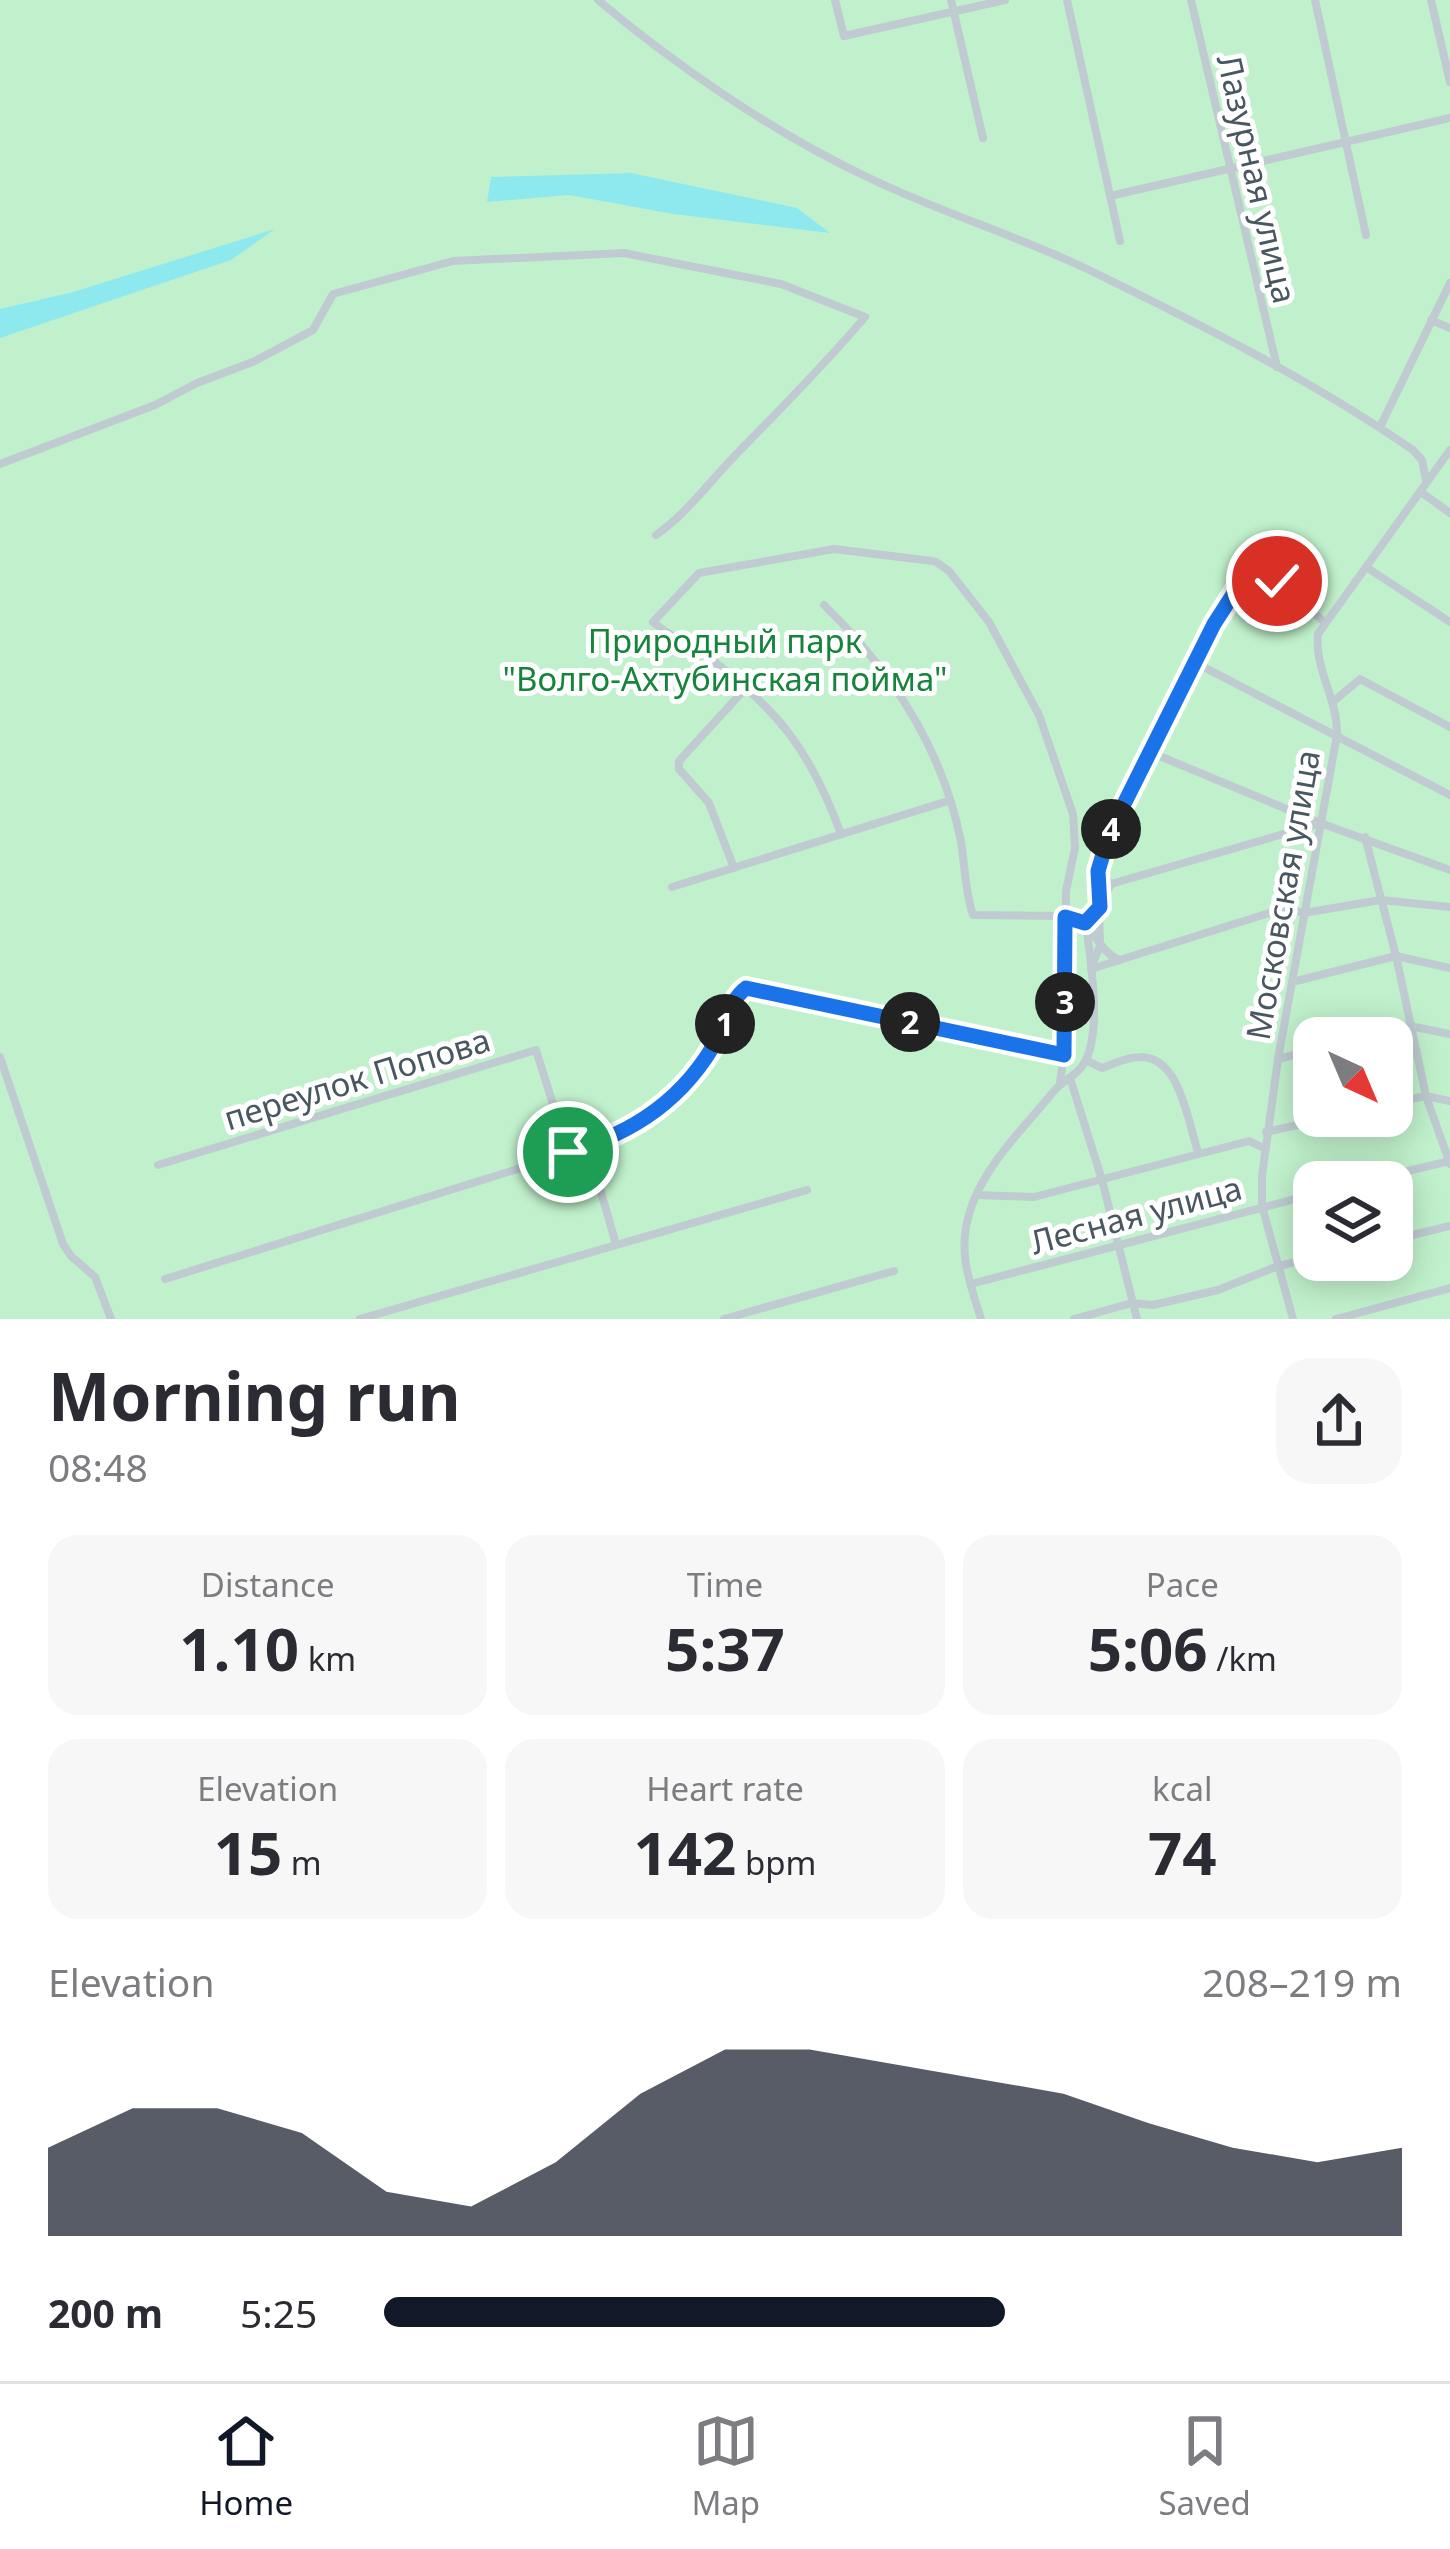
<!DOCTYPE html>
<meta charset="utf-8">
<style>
body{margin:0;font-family:"Noto Sans",sans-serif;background:#f7f7f7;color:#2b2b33;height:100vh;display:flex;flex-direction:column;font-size:45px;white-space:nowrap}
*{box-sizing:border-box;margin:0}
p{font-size:39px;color:#7c7c81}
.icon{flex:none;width:66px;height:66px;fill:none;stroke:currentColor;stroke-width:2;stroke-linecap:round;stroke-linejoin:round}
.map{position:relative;height:1319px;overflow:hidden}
.panel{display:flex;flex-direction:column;background:#fff;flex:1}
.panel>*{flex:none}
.needle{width:78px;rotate:136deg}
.controls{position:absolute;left:1293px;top:1017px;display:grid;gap:24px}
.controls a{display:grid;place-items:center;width:120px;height:120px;border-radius:24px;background:#fff;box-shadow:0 6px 30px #0003;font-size:60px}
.pin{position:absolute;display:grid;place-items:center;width:102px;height:102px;color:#fff;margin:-51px;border:6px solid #fff;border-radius:50%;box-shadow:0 3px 12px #0007}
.km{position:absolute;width:60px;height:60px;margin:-30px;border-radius:50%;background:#222;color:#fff;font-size:33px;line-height:60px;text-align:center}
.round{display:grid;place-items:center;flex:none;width:126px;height:126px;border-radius:36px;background:#f7f7f7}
.summary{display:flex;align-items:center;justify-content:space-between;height:204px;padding:0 48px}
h1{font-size:66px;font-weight:700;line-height:90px}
.metrics{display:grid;grid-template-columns:repeat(3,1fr);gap:18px;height:204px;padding:12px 48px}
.metrics div{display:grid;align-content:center;border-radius:30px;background:#f7f7f7;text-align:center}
.metrics b{font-size:60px;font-weight:700}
.metrics small{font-size:33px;font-weight:400}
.metrics p{font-size:33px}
.chart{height:336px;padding:24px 48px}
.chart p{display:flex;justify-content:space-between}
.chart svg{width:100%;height:216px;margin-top:12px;fill:#111827;opacity:.7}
ul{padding:0 48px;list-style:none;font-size:39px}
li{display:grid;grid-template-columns:192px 144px 1fr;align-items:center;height:90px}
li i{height:30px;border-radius:15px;background:#111827}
.tabs{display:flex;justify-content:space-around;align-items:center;height:168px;border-top:3px solid #e1e1e2;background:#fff;font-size:33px;color:#7c7c81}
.tabs a{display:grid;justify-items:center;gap:6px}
.tabs .selected{color:#111827}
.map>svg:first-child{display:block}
.green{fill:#c1f1cc;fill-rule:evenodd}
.water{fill:#8ee9ee}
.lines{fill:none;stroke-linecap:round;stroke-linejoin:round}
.minor{stroke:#bfcbd1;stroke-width:8}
.route-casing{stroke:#fff;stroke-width:24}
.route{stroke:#1a73e8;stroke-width:15}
.labels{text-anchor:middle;stroke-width:10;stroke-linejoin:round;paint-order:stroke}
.street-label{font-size:33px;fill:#495860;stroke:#fff}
.park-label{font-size:33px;fill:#16843c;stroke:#fff}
</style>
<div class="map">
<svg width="1450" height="1319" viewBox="0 0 1450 1319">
<rect width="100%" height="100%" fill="#f4f2f2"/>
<path class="green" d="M0,0H1450V1319H0ZM1314,1038H1392V1116H1314ZM1314,1182H1392V1260H1314Z"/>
<g class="water">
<polygon points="631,173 797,208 830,233 673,214 569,195 487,202 491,177"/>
<polygon points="275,229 231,260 0,338 0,309 73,292"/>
</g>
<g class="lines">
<g class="minor">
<path d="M598,0C675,65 774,133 865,176C936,211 1013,234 1085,268C1196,322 1310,379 1413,450L1422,460L1426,481"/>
<polyline points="835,0 844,36 1005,0"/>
<polyline points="951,0 983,138"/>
<polyline points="1067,0 1120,241"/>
<polyline points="1191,0 1277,367"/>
<polyline points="1315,0 1366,235"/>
<polyline points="1431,0 1450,82"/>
<polyline points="1110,196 1450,118"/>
<polyline points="1431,320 1450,328"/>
<polyline points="1380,427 1450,283"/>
<path d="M0,464L155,405L197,383L255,361L313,330L333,294L453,261L624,253L781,284L865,317C822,368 776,413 730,461C706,486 685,515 656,535"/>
<polyline points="1421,492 1450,513"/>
<polyline points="936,562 949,571 989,622 1039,715 1073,814 1075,848 1066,891 1064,1055 1060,1082"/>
<polyline points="1366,567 1450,622"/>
<path d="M824,605C891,670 943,749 961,842C965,866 965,892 973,915L1072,916C1093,924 1097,950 1119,960"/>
<polyline points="1194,662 1450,795"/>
<polyline points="1334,701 1360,679 1450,727"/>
<polyline points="1150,752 1320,823 1450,870"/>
<path d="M841,834C811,752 779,710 708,657C690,645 669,636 653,622L699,573L834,549L932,561"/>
<polyline points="1365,837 1396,956 1426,1096 1450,1164"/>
<polyline points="734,868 709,803 679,769 679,761 745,689"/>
<polyline points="1111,884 1318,824"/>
<polyline points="672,887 948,801"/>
<polyline points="1091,968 1100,946 1098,871"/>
<polyline points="1091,969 1285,908 1304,913 1381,900 1450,907"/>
<polyline points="1292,982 1396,956 1450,968"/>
<polyline points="1361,1038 1410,1026 1450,1034"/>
<polyline points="0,1057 63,1244 71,1256 95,1277 111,1319"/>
<polyline points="1278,1059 1314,1050"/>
<path d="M1086,1060L1102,1068C1114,1064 1126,1057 1140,1057C1180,1056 1188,1122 1198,1152"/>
<polyline points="1070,1078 1102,1180 1137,1319"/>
<polyline points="1392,1103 1426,1096 1450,1101"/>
<polyline points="1266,1132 1337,1116"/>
<polyline points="588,1147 616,1244"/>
<polyline points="158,1165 536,1050 568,1152"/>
<polyline points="1362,1182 1450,1161"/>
<polyline points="977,1195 1034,1197 1249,1141 1264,1148"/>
<polyline points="1392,1240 1450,1226"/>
<path d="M165,1279L601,1143C652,1118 691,1088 718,1037C727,1021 731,999 746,988L1064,1055"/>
<polyline points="971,1284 1314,1194"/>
<polyline points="360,1319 807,1190"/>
<polyline points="724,1319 894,1271"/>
<path d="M981,1319C975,1299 967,1278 965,1257C958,1189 1016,1138 1054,1091C1064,1079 1079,1075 1086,1060C1102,1026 1090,960 1086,923L1096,915L1111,884L1098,871L1119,811L1214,624L1245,576L1277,581L1323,621"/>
<polyline points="1074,1319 1132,1303 1153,1305 1218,1290 1278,1266 1314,1258"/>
<path d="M1293,1319L1262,1206V1176L1278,1059L1337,735C1338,699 1314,669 1318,634L1450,450"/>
<polyline points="1336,1319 1450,1288"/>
</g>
</g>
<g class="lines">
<g class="route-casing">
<path id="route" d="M568,1152C634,1133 685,1099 719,1036C727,1020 731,999 746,988L1064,1055L1065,917L1085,923L1100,907L1098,871L1109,834L1214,624L1245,576L1277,581"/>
</g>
<use href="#route" class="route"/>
</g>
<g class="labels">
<g class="street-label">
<text transform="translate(1257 179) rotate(77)" y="12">Лазурная улица</text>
<text transform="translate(1283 895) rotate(-80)" y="12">Московская улица</text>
<text transform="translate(357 1079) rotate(-17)" y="12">переулок Попова</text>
<text transform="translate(1136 1215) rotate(-15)" y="12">Лесная улица</text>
</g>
<g class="park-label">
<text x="725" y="653">Природный парк<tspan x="725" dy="38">"Волго-Ахтубинская пойма"</tspan></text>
</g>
</g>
</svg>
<div class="controls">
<a><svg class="needle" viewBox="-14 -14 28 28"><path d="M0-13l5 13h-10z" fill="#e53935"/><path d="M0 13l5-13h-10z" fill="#7c7c81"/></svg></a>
<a><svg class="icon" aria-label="layers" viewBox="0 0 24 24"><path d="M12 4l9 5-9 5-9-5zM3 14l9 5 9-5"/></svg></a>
</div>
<div class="pin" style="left:568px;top:1152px;background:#1e9e55"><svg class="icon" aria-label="arrive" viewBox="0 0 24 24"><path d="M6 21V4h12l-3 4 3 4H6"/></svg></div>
<div class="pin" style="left:1277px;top:581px;background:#d93025"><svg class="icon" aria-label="check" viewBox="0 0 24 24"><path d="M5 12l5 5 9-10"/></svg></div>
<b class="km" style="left:725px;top:1024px">1</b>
<b class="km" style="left:910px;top:1022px">2</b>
<b class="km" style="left:1065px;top:1002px">3</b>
<b class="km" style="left:1111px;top:829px">4</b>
</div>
<section class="panel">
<div class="summary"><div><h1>Morning run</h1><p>08:48</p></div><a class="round"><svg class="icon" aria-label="share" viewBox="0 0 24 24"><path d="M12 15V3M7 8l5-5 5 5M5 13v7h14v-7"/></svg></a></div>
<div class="metrics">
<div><p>Distance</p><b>1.10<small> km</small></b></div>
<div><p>Time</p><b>5:37</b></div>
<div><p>Pace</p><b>5:06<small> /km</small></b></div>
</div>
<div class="metrics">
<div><p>Elevation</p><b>15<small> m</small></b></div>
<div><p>Heart rate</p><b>142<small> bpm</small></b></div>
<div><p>kcal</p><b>74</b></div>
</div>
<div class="chart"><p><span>Elevation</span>208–219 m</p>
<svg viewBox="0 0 160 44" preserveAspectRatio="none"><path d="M0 44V26L10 18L20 18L30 23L40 35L50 38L60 29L70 15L80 6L90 6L100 9L110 12L120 15L130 21L140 26L150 29L160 26V44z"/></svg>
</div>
<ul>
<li><b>200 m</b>5:25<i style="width:61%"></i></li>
</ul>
</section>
<nav class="tabs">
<a class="selected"><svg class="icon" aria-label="home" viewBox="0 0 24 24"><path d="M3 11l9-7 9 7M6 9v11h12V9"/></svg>Home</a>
<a><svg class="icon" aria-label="map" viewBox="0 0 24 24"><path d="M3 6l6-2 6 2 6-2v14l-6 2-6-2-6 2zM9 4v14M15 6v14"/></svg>Map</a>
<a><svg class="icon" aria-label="saved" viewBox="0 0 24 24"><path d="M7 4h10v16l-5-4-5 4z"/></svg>Saved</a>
</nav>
